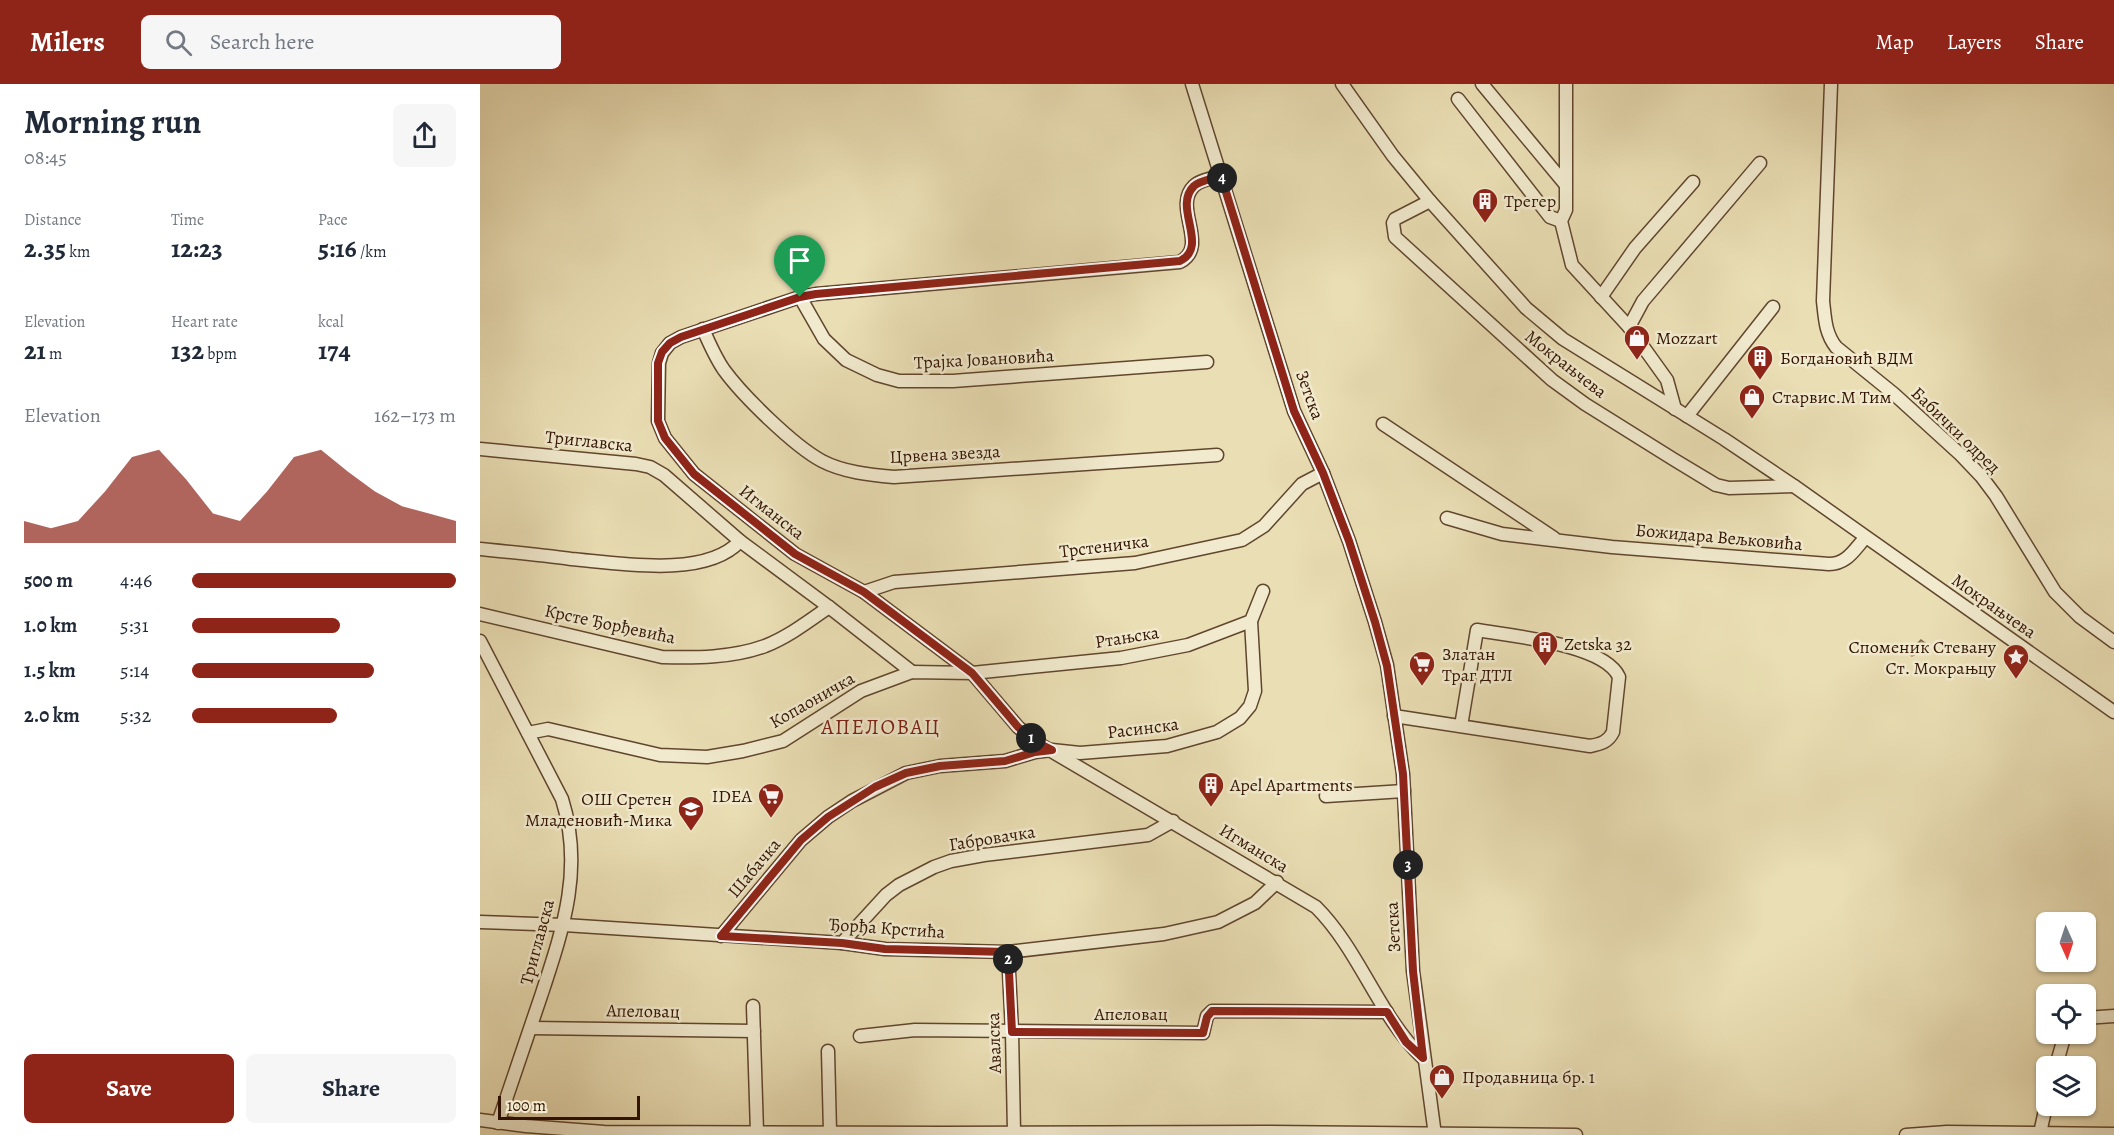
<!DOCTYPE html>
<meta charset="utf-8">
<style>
body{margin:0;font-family:Alegreya,serif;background:#f6f6f7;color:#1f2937;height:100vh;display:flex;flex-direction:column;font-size:22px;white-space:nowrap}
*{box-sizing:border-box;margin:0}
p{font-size:20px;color:#747a83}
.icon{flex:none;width:33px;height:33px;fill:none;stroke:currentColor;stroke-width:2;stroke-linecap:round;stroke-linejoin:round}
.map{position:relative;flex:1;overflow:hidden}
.sheet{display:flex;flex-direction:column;background:#fff;width:480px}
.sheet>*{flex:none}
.needle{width:39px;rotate:177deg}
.tools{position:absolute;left:1556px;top:828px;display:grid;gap:12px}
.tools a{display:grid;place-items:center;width:60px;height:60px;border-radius:9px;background:#fff;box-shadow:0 2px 4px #0004;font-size:30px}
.scale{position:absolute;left:18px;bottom:15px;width:142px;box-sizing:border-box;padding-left:6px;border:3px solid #331402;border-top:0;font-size:16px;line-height:21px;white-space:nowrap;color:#331402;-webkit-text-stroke:4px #f1eace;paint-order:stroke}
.pin{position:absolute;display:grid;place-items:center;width:51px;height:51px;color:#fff;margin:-62px -26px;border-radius:50% 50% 50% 0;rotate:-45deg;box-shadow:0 0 6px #0007}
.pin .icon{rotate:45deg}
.km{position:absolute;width:30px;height:30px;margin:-15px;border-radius:50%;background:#222;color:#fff;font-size:16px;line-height:30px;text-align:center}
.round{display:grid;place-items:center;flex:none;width:63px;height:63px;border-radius:9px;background:#f6f6f7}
.head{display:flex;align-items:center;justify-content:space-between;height:102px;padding:0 24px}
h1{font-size:33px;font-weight:700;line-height:45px}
.stats{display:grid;grid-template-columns:repeat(3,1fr);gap:9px;height:102px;padding:6px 24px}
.stats div{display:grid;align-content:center}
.stats b{font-size:26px;font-weight:700}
.stats small{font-size:16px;font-weight:400}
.stats p{font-size:16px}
.chart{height:168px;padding:12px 24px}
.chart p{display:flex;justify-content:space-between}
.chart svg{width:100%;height:108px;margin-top:6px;fill:#8f2418;opacity:.7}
.primary-button{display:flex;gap:12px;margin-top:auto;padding:12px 24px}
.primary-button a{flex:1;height:69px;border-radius:9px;background:#8f2418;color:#fff;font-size:24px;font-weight:700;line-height:69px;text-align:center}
.primary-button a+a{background:#f6f6f7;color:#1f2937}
ul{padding:0 24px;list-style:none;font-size:20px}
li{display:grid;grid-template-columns:96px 72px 1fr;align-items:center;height:45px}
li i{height:15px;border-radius:8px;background:#8f2418}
header{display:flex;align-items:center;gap:36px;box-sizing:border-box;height:84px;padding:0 30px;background:#8f2418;color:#fff}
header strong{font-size:28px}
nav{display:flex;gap:33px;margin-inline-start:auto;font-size:21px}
.search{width:420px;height:54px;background:#f6f6f7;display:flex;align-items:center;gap:15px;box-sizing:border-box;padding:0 21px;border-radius:9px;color:#747a83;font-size:22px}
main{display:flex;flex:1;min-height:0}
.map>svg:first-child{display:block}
.water{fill:#ac9977;stroke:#7c6448;stroke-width:1.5}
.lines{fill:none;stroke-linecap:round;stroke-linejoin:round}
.minor-casing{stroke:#61462e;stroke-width:15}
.minor{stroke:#f1eace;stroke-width:12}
.route-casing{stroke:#fff;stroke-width:12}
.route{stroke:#8f2418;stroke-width:8}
.labels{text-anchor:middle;stroke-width:5;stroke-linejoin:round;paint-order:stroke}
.poi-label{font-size:18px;fill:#331402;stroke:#f1eace;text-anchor:start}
.street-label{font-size:18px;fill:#331402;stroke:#f1eace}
.quarter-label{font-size:21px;letter-spacing:1.5px;fill:#7a1f14;stroke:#f1eace}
</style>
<header>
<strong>Milers</strong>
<div class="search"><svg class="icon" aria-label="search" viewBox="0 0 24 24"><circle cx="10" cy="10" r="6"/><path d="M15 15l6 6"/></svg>Search here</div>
<nav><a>Map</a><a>Layers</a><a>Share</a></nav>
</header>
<main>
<section class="sheet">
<div class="head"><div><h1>Morning run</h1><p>08:45</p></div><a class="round"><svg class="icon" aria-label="share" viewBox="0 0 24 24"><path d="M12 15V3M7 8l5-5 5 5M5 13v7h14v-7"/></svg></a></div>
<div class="stats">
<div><p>Distance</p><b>2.35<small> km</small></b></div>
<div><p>Time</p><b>12:23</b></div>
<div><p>Pace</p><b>5:16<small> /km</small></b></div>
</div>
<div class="stats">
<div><p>Elevation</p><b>21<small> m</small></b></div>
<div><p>Heart rate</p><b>132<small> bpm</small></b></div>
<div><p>kcal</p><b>174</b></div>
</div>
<div class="chart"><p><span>Elevation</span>162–173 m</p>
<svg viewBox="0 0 160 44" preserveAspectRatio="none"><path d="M0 44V35L10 38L20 35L30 23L40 9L50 6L60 18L70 32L80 35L90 23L100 9L110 6L120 15L130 23L140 29L150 32L160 35V44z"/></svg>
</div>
<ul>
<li><b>500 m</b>4:46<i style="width:100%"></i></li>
<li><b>1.0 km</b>5:31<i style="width:56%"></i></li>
<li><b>1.5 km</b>5:14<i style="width:69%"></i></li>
<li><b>2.0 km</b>5:32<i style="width:55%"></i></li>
</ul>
<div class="primary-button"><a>Save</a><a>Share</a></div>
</section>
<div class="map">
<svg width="1634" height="1051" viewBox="0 0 1634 1051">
<rect width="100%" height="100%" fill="#eadeb4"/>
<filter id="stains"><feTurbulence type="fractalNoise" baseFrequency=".00333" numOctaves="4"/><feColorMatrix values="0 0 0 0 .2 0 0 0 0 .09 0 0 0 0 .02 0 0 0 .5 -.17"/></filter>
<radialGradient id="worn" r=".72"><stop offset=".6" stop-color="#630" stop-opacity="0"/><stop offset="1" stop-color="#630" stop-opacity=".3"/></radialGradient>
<polygon class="water" points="1441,556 1446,560 1440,568 1432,572 1427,569 1429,562 1435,562"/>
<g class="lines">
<g class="minor-casing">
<g id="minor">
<polyline points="712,0 814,327 843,389 869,457 895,538 907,581 923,690 933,887 955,1051"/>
<polyline points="862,0 913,72 950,117 1046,224 1083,255 1244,355 1314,402 1634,628"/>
<polyline points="1002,0 1085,100"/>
<polyline points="1086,0 1086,126 1081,137 1092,181 1149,243 1187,296 1195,325"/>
<path d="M1351,0L1343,217C1345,234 1345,249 1356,263L1414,310L1481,371L1501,392L1516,412L1575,508L1600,533L1634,558"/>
<polyline points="978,15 1070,133 1081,137"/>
<path d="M741,92C733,94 720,96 714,102C692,123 730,162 700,178L336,210L320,213L201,253L190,259L182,269L179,279L178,337L185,354L214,390L315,470L384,508L492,589L538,643L556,658L836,823C880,867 898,931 943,974"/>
<polyline points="950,117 915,135 913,139 915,153 1072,296 1105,320 1193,375 1236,401 1249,404 1314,402"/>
<polyline points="320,213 344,255 366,276 397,291 419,297 473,297 727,278"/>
<polyline points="1121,213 1155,164 1213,98"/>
<polyline points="1149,243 1163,217 1280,79"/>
<path d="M223,245C229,259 235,273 244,286C263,312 314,362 342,377C363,388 390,391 414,393L737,371"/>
<polyline points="1207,332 1293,223"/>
<polyline points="903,340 1074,454"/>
<polyline points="0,365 156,380 170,383 184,391 260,457 349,523 432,588"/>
<path d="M967,434L1022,450L1132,463L1349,480C1367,480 1374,466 1385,454"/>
<path d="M0,465C30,468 61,471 91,475C137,479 226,495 260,457"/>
<polyline points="384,508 414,498 655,479 762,456 784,442 822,400 843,389"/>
<path d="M0,530L182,573C215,574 252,574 285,562C308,553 329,537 349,523"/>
<path d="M0,557L82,715C104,785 83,845 61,912C47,954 32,997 18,1039"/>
<path d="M914,632L1110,662C1121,660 1128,658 1133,648L1139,593C1124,560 1031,552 997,546L981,642"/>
<polyline points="48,649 68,645 180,671 227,673 263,667 303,657 381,607 432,588 492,589 641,574 708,561 771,537 783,507"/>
<polyline points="846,712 924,707"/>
<polyline points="0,838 84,841 362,859 405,865 528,868 684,850 738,838 775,819 797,798"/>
<polyline points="241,852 321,756 348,733 372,717 426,689 460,682 525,677 555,668 572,666 600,669 687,662 737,648 760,634 770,622 775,607 771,537"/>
<polyline points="362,859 406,811 419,801 454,783 471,777 504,771 668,751 693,737"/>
<polyline points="528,868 532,948 534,1048"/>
<polyline points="273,922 277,1048"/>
<polyline points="1605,934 1634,932"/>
<polyline points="51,944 274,947"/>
<polyline points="380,952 435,946 723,949 727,932 732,927 907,928"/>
<polyline points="348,967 350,1048"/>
<polyline points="1576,982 1585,950"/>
<polyline points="0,1036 46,1042 124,1048 464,1049 787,1048 1096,1051"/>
<polyline points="1560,1049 1566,1022"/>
<polyline points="1426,1051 1467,1048 1634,1050"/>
</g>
</g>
<use href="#minor" class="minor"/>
</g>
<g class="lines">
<g class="route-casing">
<path id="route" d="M741,92L814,327L843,389L869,457L895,538L907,582L923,690L933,887L943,974L926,958L907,928L732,927L727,933L723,949L532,948L528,868L405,865L362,859L241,852L321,756L348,733L395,703L426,689L460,682L525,677L555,668L572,666L556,658L538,643L492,589L384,508L315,470L214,390L185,354L178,337V279L182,268L190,259L201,253L320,213L336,210L700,177C730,162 692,123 714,102C720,96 733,95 741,92Z"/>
</g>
<use href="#route" class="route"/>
</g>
<defs>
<g id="building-pin" transform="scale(1.35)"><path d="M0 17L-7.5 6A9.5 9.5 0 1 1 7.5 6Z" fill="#8f2418" stroke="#f1eace"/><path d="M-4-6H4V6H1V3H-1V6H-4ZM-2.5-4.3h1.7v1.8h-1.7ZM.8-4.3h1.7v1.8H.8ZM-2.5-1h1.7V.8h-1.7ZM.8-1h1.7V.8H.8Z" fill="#fff"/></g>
<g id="shop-pin" transform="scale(1.35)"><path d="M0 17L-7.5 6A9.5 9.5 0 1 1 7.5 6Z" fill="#8f2418" stroke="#f1eace"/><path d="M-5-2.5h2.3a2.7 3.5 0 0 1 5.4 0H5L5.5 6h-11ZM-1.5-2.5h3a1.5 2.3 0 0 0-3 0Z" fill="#fff"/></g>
<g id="sight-pin" transform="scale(1.35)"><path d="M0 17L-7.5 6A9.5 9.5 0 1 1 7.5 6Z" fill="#8f2418" stroke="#f1eace"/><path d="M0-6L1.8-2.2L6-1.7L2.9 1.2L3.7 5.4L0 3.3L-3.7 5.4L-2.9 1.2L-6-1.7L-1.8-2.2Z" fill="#fff"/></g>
<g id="supermarket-pin" transform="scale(1.35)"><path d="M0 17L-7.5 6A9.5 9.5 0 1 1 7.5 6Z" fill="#8f2418" stroke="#f1eace"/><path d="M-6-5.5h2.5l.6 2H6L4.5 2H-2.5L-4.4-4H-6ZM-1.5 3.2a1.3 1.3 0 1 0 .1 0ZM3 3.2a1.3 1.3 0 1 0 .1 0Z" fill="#fff"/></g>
<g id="school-pin" transform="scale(1.35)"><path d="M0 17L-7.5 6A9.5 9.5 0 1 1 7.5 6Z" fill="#8f2418" stroke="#f1eace"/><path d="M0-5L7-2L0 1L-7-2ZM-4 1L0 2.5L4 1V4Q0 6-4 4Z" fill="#fff"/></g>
</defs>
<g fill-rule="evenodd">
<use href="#building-pin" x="1005" y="117"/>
<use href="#shop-pin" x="1157" y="254"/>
<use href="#building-pin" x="1280" y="274"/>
<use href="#shop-pin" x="1272" y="313"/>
<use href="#building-pin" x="1065" y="560"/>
<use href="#sight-pin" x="1536" y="573"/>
<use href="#supermarket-pin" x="942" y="580"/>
<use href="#building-pin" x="731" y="701"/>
<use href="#supermarket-pin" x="291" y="712"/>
<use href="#school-pin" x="211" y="725"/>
<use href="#shop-pin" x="962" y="993"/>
</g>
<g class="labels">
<g class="poi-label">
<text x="1024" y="123">Трегер</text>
<text x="1176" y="260">Mozzart</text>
<text x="1300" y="280">Богдановић ВДМ</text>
<text x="1292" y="319">Старвис.М Тим</text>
<text x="1084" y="566">Zetska 32</text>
<text x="1516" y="569" text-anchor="end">Споменик Стевану<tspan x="1516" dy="21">Ст. Мокрањцу</tspan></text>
<text x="962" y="576">Златан<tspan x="962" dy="21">Траг ДТЛ</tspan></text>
<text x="750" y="707">Apel Apartments</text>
<text x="272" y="718" text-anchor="end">IDEA</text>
<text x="192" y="721" text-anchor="end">ОШ Сретен<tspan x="192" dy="21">Младеновић-Мика</tspan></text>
<text x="982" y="999">Продавница бр. 1</text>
</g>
<g class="street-label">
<text transform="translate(504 275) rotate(-3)" y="6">Трајка Јовановића</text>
<text transform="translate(1086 280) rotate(38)" y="6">Мокрањчева</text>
<text transform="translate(830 311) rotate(70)" y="6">Зетска</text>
<text transform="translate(1476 346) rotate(44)" y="6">Бабички одред</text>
<text transform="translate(109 357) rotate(6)" y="6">Триглавска</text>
<text transform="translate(465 370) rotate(-3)" y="6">Црвена звезда</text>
<text transform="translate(292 428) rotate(38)" y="6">Игманска</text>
<text transform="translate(1239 453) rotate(5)" y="6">Божидара Вељковића</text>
<text transform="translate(624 462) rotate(-7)" y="6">Трстеничка</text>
<text transform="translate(1514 522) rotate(35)" y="6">Мокрањчева</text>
<text transform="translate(130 540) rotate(12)" y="6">Крсте Ђорђевића</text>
<text transform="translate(647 553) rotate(-9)" y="6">Ртањска</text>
<text transform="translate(332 616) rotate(-30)" y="6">Копаоничка</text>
<text transform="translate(663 644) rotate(-7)" y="6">Расинска</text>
<text transform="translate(512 754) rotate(-9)" y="6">Габровачка</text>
<text transform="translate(774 764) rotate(31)" y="6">Игманска</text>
<text transform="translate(274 784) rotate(-50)" y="6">Шабачка</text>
<text transform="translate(913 843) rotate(-93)" y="6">Зетска</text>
<text transform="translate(407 844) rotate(4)" y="6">Ђорђа Крстића</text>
<text transform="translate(57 858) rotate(-75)" y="6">Триглавска</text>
<text transform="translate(163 927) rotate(1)" y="6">Апеловац</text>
<text x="651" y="936">Апеловац</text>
<text transform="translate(514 959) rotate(-92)" y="6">Авалска</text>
</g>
<g class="quarter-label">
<text x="401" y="650">АПЕЛОВАЦ</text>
</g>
</g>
<rect width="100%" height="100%" filter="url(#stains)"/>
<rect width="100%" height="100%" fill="url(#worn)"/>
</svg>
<div class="tools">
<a><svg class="needle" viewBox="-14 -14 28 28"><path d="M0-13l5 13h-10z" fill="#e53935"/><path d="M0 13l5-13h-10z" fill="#747a83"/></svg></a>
<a><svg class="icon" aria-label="locate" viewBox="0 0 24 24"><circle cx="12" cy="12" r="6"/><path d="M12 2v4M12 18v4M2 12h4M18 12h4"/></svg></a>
<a><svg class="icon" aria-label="layers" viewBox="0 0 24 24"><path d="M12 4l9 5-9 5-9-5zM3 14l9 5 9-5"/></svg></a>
</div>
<div class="scale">100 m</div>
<div class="pin" style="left:320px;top:213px;background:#1e9e55"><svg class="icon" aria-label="arrive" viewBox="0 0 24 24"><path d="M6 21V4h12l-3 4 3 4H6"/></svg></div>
<b class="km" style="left:551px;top:654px">1</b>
<b class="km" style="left:528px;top:875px">2</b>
<b class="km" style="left:928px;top:781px">3</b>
<b class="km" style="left:742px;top:94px">4</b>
</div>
</main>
